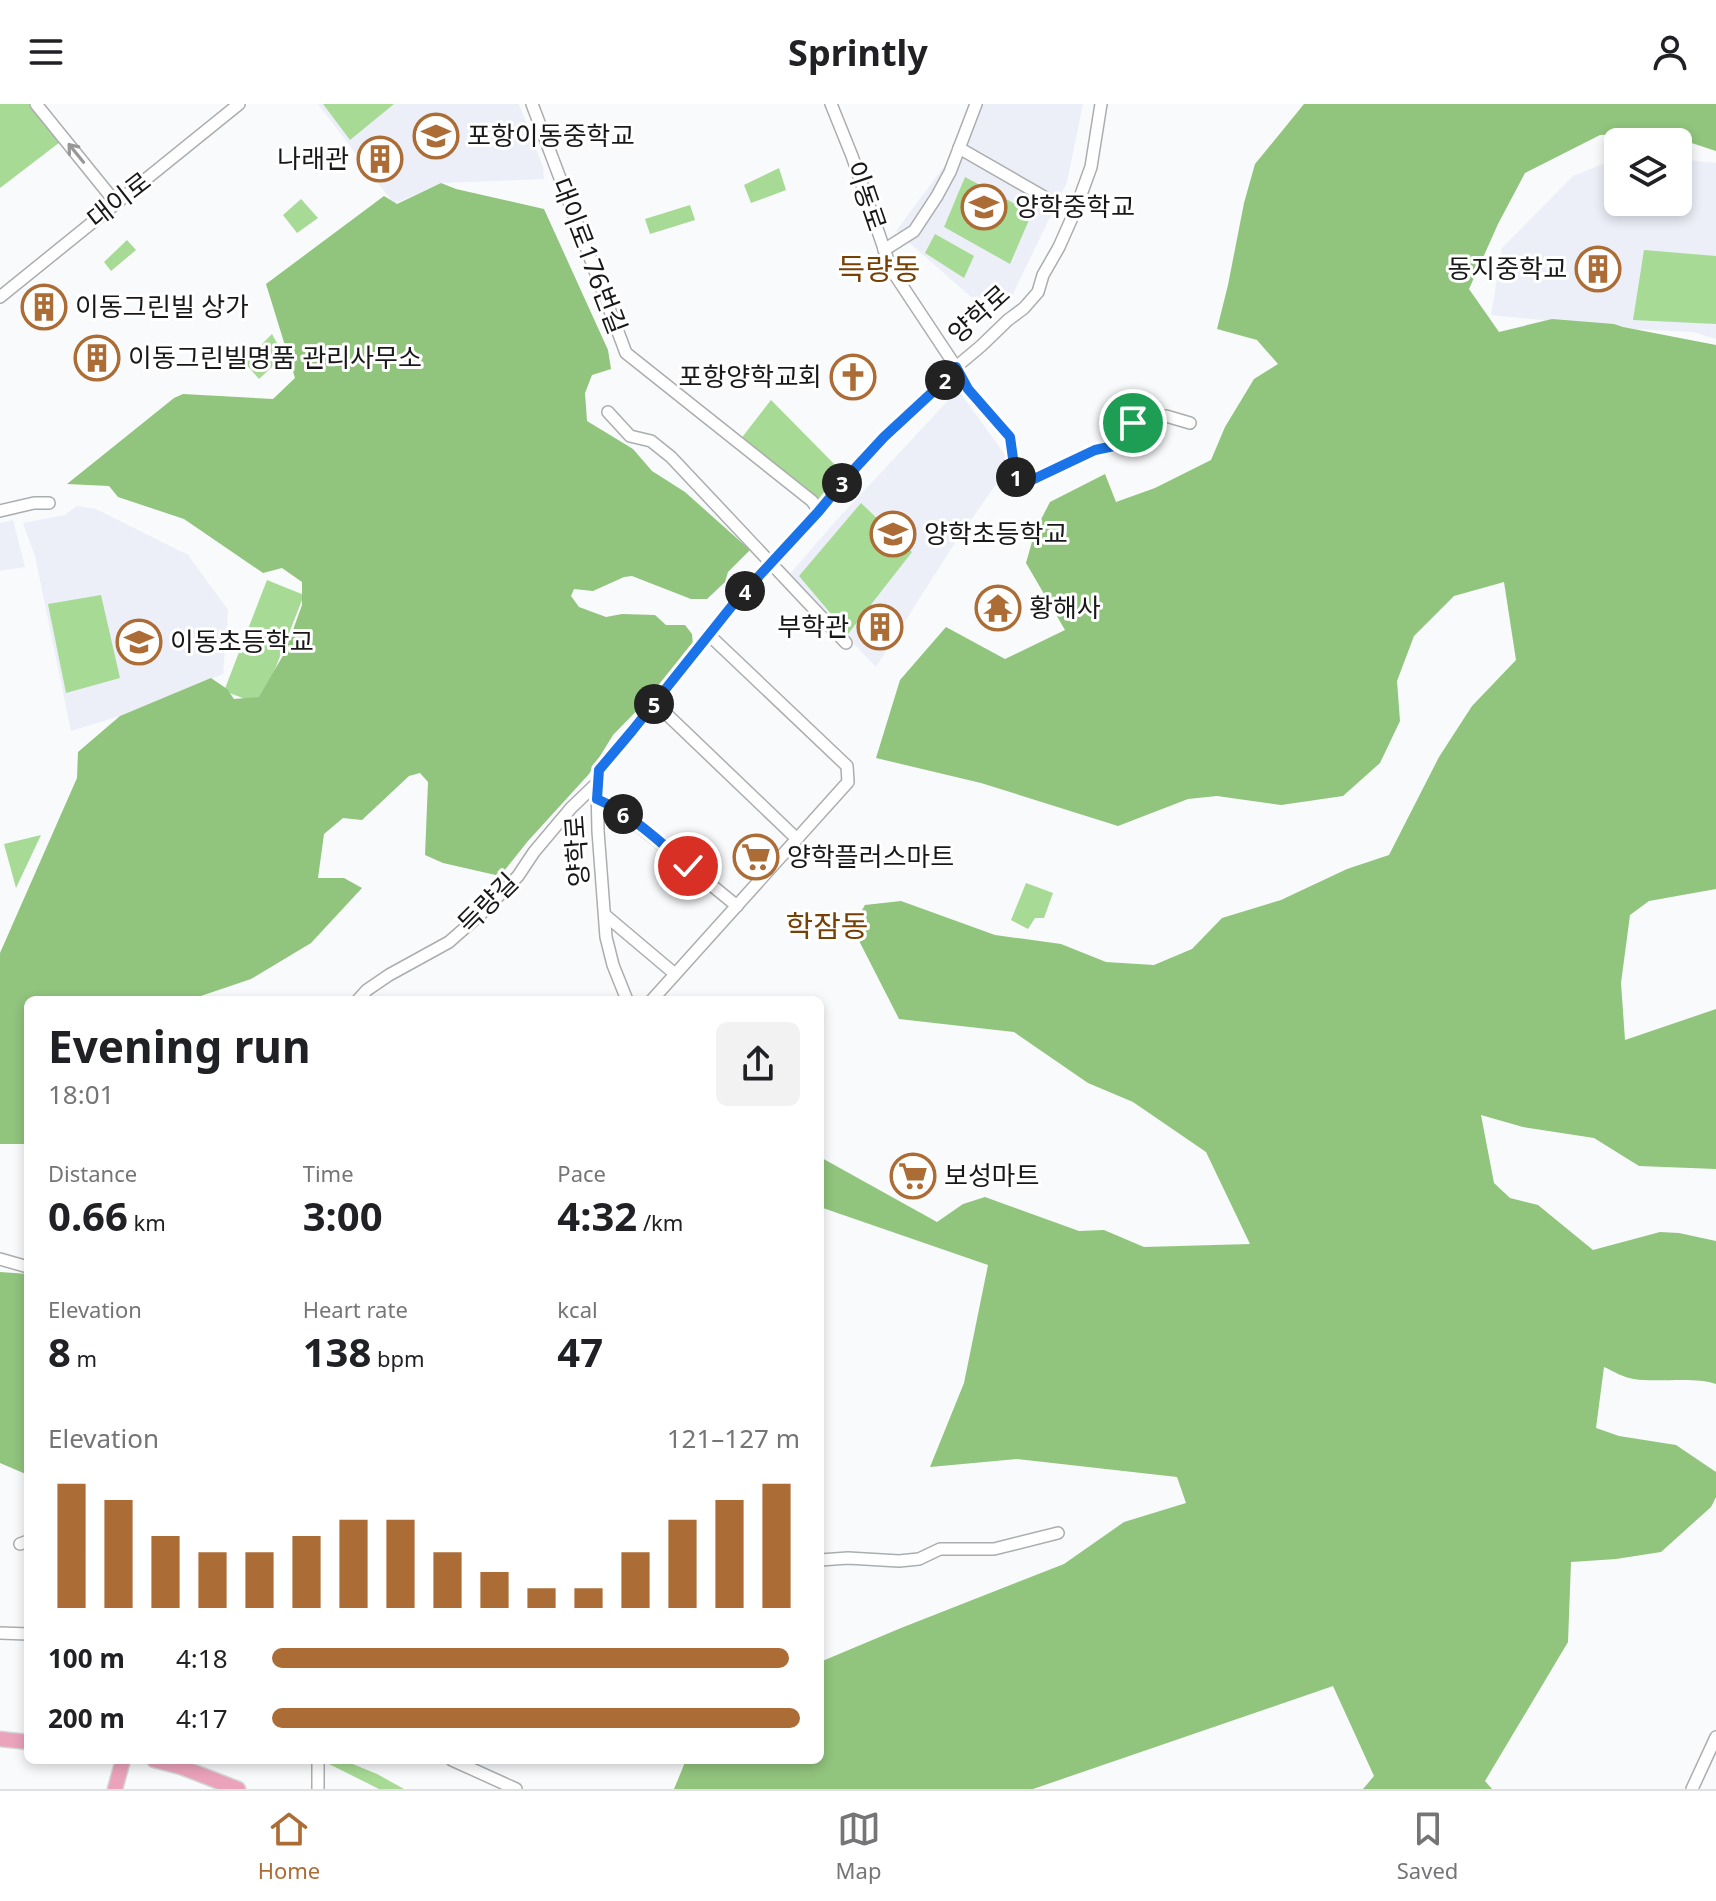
<!DOCTYPE html>
<meta charset="utf-8">
<style>
body{margin:0;font-family:"Noto Sans","Noto Sans KR",sans-serif;background:#f2f2f2;color:#202124;height:100vh;display:flex;flex-direction:column;font-size:30px;white-space:nowrap}
*{box-sizing:border-box;margin:0}
p{font-size:26px;color:#757577}
.icon{flex:none;width:44px;height:44px;fill:none;stroke:currentColor;stroke-width:2;stroke-linecap:round;stroke-linejoin:round}
.map{position:relative;flex:1;overflow:hidden}
.side{position:absolute;left:24px;top:892px;width:800px;height:768px;display:flex;flex-direction:column;background:#fff;border-radius:12px;box-shadow:0 4px 12px #0003}
.side>*{flex:none}
.fabs{position:absolute;left:1604px;top:24px;display:grid;gap:16px}
.fabs a{display:grid;place-items:center;width:88px;height:88px;border-radius:12px;background:#fff;box-shadow:0 4px 12px #0003;font-size:40px}
.pin{position:absolute;display:grid;place-items:center;width:68px;height:68px;color:#fff;margin:-34px;border:4px solid #fff;border-radius:50%;box-shadow:0 2px 8px #0007}
.km{position:absolute;width:40px;height:40px;margin:-20px;border-radius:50%;background:#222;color:#fff;font-size:22px;line-height:40px;text-align:center}
.round{display:grid;place-items:center;flex:none;width:84px;height:84px;border-radius:12px;background:#f2f2f2}
.overview{display:flex;align-items:center;justify-content:space-between;height:136px;padding:0 24px}
h1{font-size:44px;font-weight:700;line-height:60px}
.figures{display:grid;grid-template-columns:repeat(3,1fr);gap:12px;height:136px;padding:8px 24px}
.figures div{display:grid;align-content:center}
.figures b{font-size:40px;font-weight:700}
.figures small{font-size:22px;font-weight:400}
.figures p{font-size:22px}
.chart{height:224px;padding:16px 24px}
.chart p{display:flex;justify-content:space-between}
.chart svg{width:100%;height:144px;margin-top:8px;stroke:#ac6c35;stroke-width:6}
ul{padding:0 24px;list-style:none;font-size:26px}
li{display:grid;grid-template-columns:128px 96px 1fr;align-items:center;height:60px}
li i{height:20px;border-radius:10px;background:#ac6c35}
header{display:flex;justify-content:space-between;align-items:center;height:104px;padding:0 24px;background:#fff;font-size:36px;font-weight:700}
.dock{display:flex;justify-content:space-around;align-items:center;height:112px;border-top:2px solid #e0e0e0;background:#fff;font-size:22px;color:#757577}
.dock a{display:grid;justify-items:center;gap:4px}
.dock .on{color:#ac6c35}
.map>svg:first-child{display:block}
.built{fill:#eceff8}
.green{fill:#a7da94}
.forest{fill:#91c47d}
.lines{fill:none;stroke-linecap:round;stroke-linejoin:round}
.minor-casing{stroke:#acadaf;stroke-width:14}
.major-casing{stroke:#d5d5d6;stroke-width:17}
.minor{stroke:#fff;stroke-width:11}
.major{stroke:#eba2bb;stroke-width:14}
.oneway{stroke:#979798}
.route-casing{stroke:#fff;stroke-width:16}
.route{stroke:#1a73e8;stroke-width:10}
.labels{text-anchor:middle;stroke-width:6;stroke-linejoin:round;paint-order:stroke}
.poi-label{font-size:26px;fill:#181819;stroke:#fff;text-anchor:start}
.street-label{font-size:26px;fill:#181819;stroke:#fff}
.quarter-label{font-size:30px;fill:#774004;stroke:#fff}
</style>
<header><svg class="icon" aria-label="menu" viewBox="0 0 24 24"><path d="M4 6h16M4 12h16M4 18h16"/></svg>Sprintly<svg class="icon" aria-label="person" viewBox="0 0 24 24"><circle cx="12" cy="8" r="4"/><path d="M4 21q1-7 8-7t8 7"/></svg></header>
<div class="map">
<svg width="1716" height="1685" viewBox="0 0 1716 1685">
<rect width="100%" height="100%" fill="#f9fafc"/>
<g class="built">
<polygon points="318,0 519,0 543,63 544,75 441,79 394,100"/>
<polygon points="972,0 1083,0 1067,78 1010,196 971,193 896,127 945,61"/>
<polygon points="1618,54 1618,98 1678,98 1678,55 1716,59 1716,235 1693,228 1635,225 1491,211 1502,144 1573,72"/>
<polygon points="958,286 1011,359 954,440 876,563 789,471 834,419"/>
<polygon points="77,402 96,405 188,451 228,506 223,570 120,612 71,627 35,452 23,419 65,411"/>
<polygon points="13,416 25,463 0,467 0,419"/>
</g>
<g class="green">
<polygon points="0,0 36,0 64,35 0,84"/>
<polygon points="323,0 394,0 350,36"/>
<polygon points="779,64 786,86 751,99 744,81"/>
<polygon points="965,73 1032,109 1010,160 944,123"/>
<polygon points="301,95 318,114 297,129 283,111"/>
<polygon points="690,101 695,116 650,130 645,115"/>
<polygon points="935,130 974,152 964,174 925,149"/>
<polygon points="127,136 136,146 111,167 104,158"/>
<polygon points="1644,146 1716,152 1716,220 1633,216"/>
<polygon points="272,230 284,252 259,275 244,258"/>
<polygon points="771,296 847,373 819,407 740,336"/>
<polygon points="861,399 912,448 848,530 799,472"/>
<polygon points="267,476 304,491 261,601 224,587"/>
<polygon points="101,491 120,574 66,589 48,500"/>
<polygon points="41,731 16,784 4,740"/>
<polygon points="1026,779 1053,789 1044,814 1035,814 1028,825 1011,816"/>
<polygon points="321,1656 343,1656 377,1670 404,1685 379,1685"/>
</g>
<g class="forest">
<path d="M1304,0H1716V47L1661,29L1600,31L1525,69L1498,120L1469,185L1499,228L1552,215L1614,220L1623,223L1716,241V785L1649,797L1630,811L1621,879L1625,936L1716,905V1065L1639,1062L1594,1034L1523,1023L1481,1011L1494,1079L1510,1094L1538,1101L1593,1146L1660,1128L1679,1129L1716,1137V1280C1694,1272 1658,1279 1634,1275C1624,1274 1613,1267 1604,1263L1596,1324L1619,1332L1676,1341L1716,1368V1393L1711,1403L1661,1448L1616,1455L1571,1458L1568,1538L1485,1677L1492,1685H1363L1374,1672L1333,1582L1033,1685H674L686,1656H820V1558L901,1524L1064,1460L1124,1418L1186,1399L1177,1373L1017,1355L930,1363L964,1279L988,1161L820,1103V1053L937,1118L963,1100L985,1093L1079,1127L1104,1126L1144,1143L1250,1140L1206,1048L1133,998L1088,979L1014,928L899,915L852,823L865,801L901,797L995,831L1061,840L1106,858L1154,861L1192,845L1222,814L1281,796L1347,765L1389,751L1439,653L1472,602L1516,556L1504,478L1454,492L1414,532L1397,577L1400,617L1380,659L1343,692L1281,701L1217,692L1188,695L1118,722L981,679L876,654L900,576L946,523L1005,555L1065,526L1026,459L1035,427L1050,398L1105,370L1116,398L1155,384L1211,356L1225,323L1254,275L1278,260L1257,236L1217,225L1228,181L1244,99L1255,60Z"/>
<polygon points="441,79 456,85 544,105 608,246 611,265 592,271 585,289 587,317 633,345 652,367 685,388 750,446 728,468 725,478 707,495 691,495 632,472 624,473 593,487 574,485 571,492 579,503 606,513 622,510 655,511 666,521 685,521 692,530 693,541 653,590 613,631 589,670 528,737 500,772 443,759 425,751 428,678 420,669 409,672 362,716 343,714 324,730 318,774 344,774 362,784 311,839 251,875 189,896 28,896 28,1040 0,1040 0,849 77,674 78,648 120,612 211,574 227,585 234,595 259,593 285,548 302,501 302,478 282,464 263,469 184,415 118,393 109,382 67,380 174,294 183,290 273,295 295,274 266,180 384,92 397,100"/>
<polygon points="0,1168 28,1170 28,1371 0,1359"/>
</g>
<g class="lines">
<g class="minor-casing">
<g id="minor">
<polyline points="36,0 116,99"/>
<polyline points="532,0 626,249 812,397 819,407"/>
<polyline points="831,0 852,52 891,165 956,263 968,285 1010,333 1017,383 1095,346 1114,342 1133,319 1166,312 1190,319"/>
<polyline points="959,44 1046,94"/>
<polyline points="884,146 914,127 937,92 950,68 976,0"/>
<polyline points="0,193 239,0"/>
<polyline points="608,308 630,332 651,337 671,353 846,539"/>
<polyline points="0,407 34,399 49,399"/>
<polyline points="655,599 797,735"/>
<polyline points="597,695 610,701 639,722 737,802"/>
<polyline points="605,811 675,870"/>
<polyline points="358,896 367,886 389,871 449,838 483,808 518,772 534,748 571,704 597,679"/>
<polyline points="627,896 613,861 606,833 598,727 597,679 599,666 632,627 735,498 819,407 847,373 884,333 938,283 956,263 981,242 1008,216 1024,204 1038,188 1043,171 1059,143 1075,107 1091,63 1101,0"/>
<polyline points="652,896 848,678 847,662 708,530"/>
<polyline points="0,1155 28,1163"/>
<polyline points="20,1440 28,1437"/>
<polyline points="820,1456 848,1454 899,1457 919,1455 940,1445 994,1445 1058,1429"/>
<polyline points="0,1529 28,1530"/>
<polyline points="452,1656 516,1685"/>
<polyline points="318,1685 318,1656"/>
<polyline points="1692,1685 1716,1633"/>
</g>
</g>
<g class="major-casing">
<g id="major">
<polyline points="0,1635 28,1638"/>
<polyline points="154,1656 181,1663 238,1685"/>
<polyline points="115,1685 123,1656"/>
</g>
</g>
<use href="#minor" class="minor"/>
<use href="#major" class="major"/>
</g>
<defs><path id="oneway-shaft" d="M-6 0H5M1.5-3L5.5 0L1.5 3" fill="none" stroke-width="1.6" stroke-linecap="round" stroke-linejoin="round" transform="scale(2)"/></defs>
<use class="oneway" href="#oneway-shaft" transform="translate(76 49) rotate(-129)"/>
<g class="lines">
<g class="route-casing">
<path id="route" d="M688,762C660,738 631,710 597,695L599,666L632,627L735,498L819,407L847,373L884,333L938,283L956,263L968,285L1010,333L1017,383L1095,346L1114,342L1133,319"/>
</g>
<use href="#route" class="route"/>
</g>
<defs>
<g id="school-ring" transform="scale(2.3)"><circle r="9.5" fill="#fff" stroke="#ac6c35" stroke-width="1.5"/><path d="M0-5L7-2L0 1L-7-2ZM-4 1L0 2.5L4 1V4Q0 6-4 4Z" fill="#ac6c35"/></g>
<g id="building-ring" transform="scale(2.3)"><circle r="9.5" fill="#fff" stroke="#ac6c35" stroke-width="1.5"/><path d="M-4-6H4V6H1V3H-1V6H-4ZM-2.5-4.3h1.7v1.8h-1.7ZM.8-4.3h1.7v1.8H.8ZM-2.5-1h1.7V.8h-1.7ZM.8-1h1.7V.8H.8Z" fill="#ac6c35"/></g>
<g id="church-ring" transform="scale(2.3)"><circle r="9.5" fill="#fff" stroke="#ac6c35" stroke-width="1.5"/><path d="M-1.2-6h2.4v3.5h3.3v2.4h-3.3V6h-2.4V-.1h-3.3v-2.4h3.3Z" fill="#ac6c35"/></g>
<g id="temple-ring" transform="scale(2.3)"><circle r="9.5" fill="#fff" stroke="#ac6c35" stroke-width="1.5"/><path d="M0-6L5-2H3V0L6.5 2.5H4V6H1.5V3h-3V6H-4V2.5H-6.5L-3 0V-2H-5Z" fill="#ac6c35"/></g>
<g id="supermarket-ring" transform="scale(2.3)"><circle r="9.5" fill="#fff" stroke="#ac6c35" stroke-width="1.5"/><path d="M-6-5.5h2.5l.6 2H6L4.5 2H-2.5L-4.4-4H-6ZM-1.5 3.2a1.3 1.3 0 1 0 .1 0ZM3 3.2a1.3 1.3 0 1 0 .1 0Z" fill="#ac6c35"/></g>
</defs>
<g fill-rule="evenodd">
<use href="#school-ring" x="436" y="32"/>
<use href="#building-ring" x="380" y="55"/>
<use href="#school-ring" x="984" y="103"/>
<use href="#building-ring" x="1598" y="165"/>
<use href="#building-ring" x="44" y="203"/>
<use href="#building-ring" x="97" y="254"/>
<use href="#church-ring" x="853" y="273"/>
<use href="#school-ring" x="893" y="430"/>
<use href="#temple-ring" x="998" y="504"/>
<use href="#building-ring" x="880" y="523"/>
<use href="#school-ring" x="139" y="538"/>
<use href="#supermarket-ring" x="756" y="753"/>
<use href="#supermarket-ring" x="913" y="1072"/>
</g>
<g class="labels">
<g class="poi-label">
<text x="467" y="41">포항이동중학교</text>
<text x="349" y="64" text-anchor="end">나래관</text>
<text x="1015" y="112">양학중학교</text>
<text x="1567" y="174" text-anchor="end">동지중학교</text>
<text x="75" y="212">이동그린빌 상가</text>
<text x="128" y="263">이동그린빌명품 관리사무소</text>
<text x="822" y="282" text-anchor="end">포항양학교회</text>
<text x="924" y="439">양학초등학교</text>
<text x="1029" y="513">황해사</text>
<text x="849" y="532" text-anchor="end">부학관</text>
<text x="170" y="547">이동초등학교</text>
<text x="787" y="762">양학플러스마트</text>
<text x="944" y="1081">보성마트</text>
</g>
<g class="street-label">
<text transform="translate(866 92) rotate(71)" y="9">이동로</text>
<text transform="translate(119 96) rotate(-38)" y="9">대이로</text>
<text transform="translate(589 152) rotate(69)" y="9">대이로176번길</text>
<text transform="translate(979 210) rotate(-42)" y="9">양학로</text>
<text transform="translate(577 747) rotate(-94)" y="9">양학로</text>
<text transform="translate(488 799) rotate(-45)" y="9">득량길</text>
</g>
<g class="quarter-label">
<text x="879" y="176">득량동</text>
<text x="827" y="833">학잠동</text>
</g>
</g>
</svg>
<div class="fabs">
<a><svg class="icon" aria-label="layers" viewBox="0 0 24 24"><path d="M12 4l9 5-9 5-9-5zM3 14l9 5 9-5"/></svg></a>
</div>
<div class="pin" style="left:1133px;top:319px;background:#1e9e55"><svg class="icon" aria-label="arrive" viewBox="0 0 24 24"><path d="M6 21V4h12l-3 4 3 4H6"/></svg></div>
<div class="pin" style="left:688px;top:762px;background:#d93025"><svg class="icon" aria-label="check" viewBox="0 0 24 24"><path d="M5 12l5 5 9-10"/></svg></div>
<b class="km" style="left:1016px;top:373px">1</b>
<b class="km" style="left:945px;top:276px">2</b>
<b class="km" style="left:842px;top:379px">3</b>
<b class="km" style="left:745px;top:487px">4</b>
<b class="km" style="left:654px;top:600px">5</b>
<b class="km" style="left:623px;top:710px">6</b>
<section class="side">
<div class="overview"><div><h1>Evening run</h1><p>18:01</p></div><a class="round"><svg class="icon" aria-label="share" viewBox="0 0 24 24"><path d="M12 15V3M7 8l5-5 5 5M5 13v7h14v-7"/></svg></a></div>
<div class="figures">
<div><p>Distance</p><b>0.66<small> km</small></b></div>
<div><p>Time</p><b>3:00</b></div>
<div><p>Pace</p><b>4:32<small> /km</small></b></div>
</div>
<div class="figures">
<div><p>Elevation</p><b>8<small> m</small></b></div>
<div><p>Heart rate</p><b>138<small> bpm</small></b></div>
<div><p>kcal</p><b>47</b></div>
</div>
<div class="chart"><p><span>Elevation</span>121–127 m</p>
<svg viewBox="0 0 160 44" preserveAspectRatio="none"><path d="M5 44V6M15 44V11M25 44V22M35 44V27M45 44V27M55 44V22M65 44V17M75 44V17M85 44V27M95 44V33M105 44V38M115 44V38M125 44V27M135 44V17M145 44V11M155 44V6"/></svg>
</div>
<ul>
<li><b>100 m</b>4:18<i style="width:98%"></i></li>
<li><b>200 m</b>4:17<i style="width:100%"></i></li>
</ul>
</section>
</div>
<nav class="dock">
<a class="on"><svg class="icon" aria-label="home" viewBox="0 0 24 24"><path d="M3 11l9-7 9 7M6 9v11h12V9"/></svg>Home</a>
<a><svg class="icon" aria-label="map" viewBox="0 0 24 24"><path d="M3 6l6-2 6 2 6-2v14l-6 2-6-2-6 2zM9 4v14M15 6v14"/></svg>Map</a>
<a><svg class="icon" aria-label="saved" viewBox="0 0 24 24"><path d="M7 4h10v16l-5-4-5 4z"/></svg>Saved</a>
</nav>
